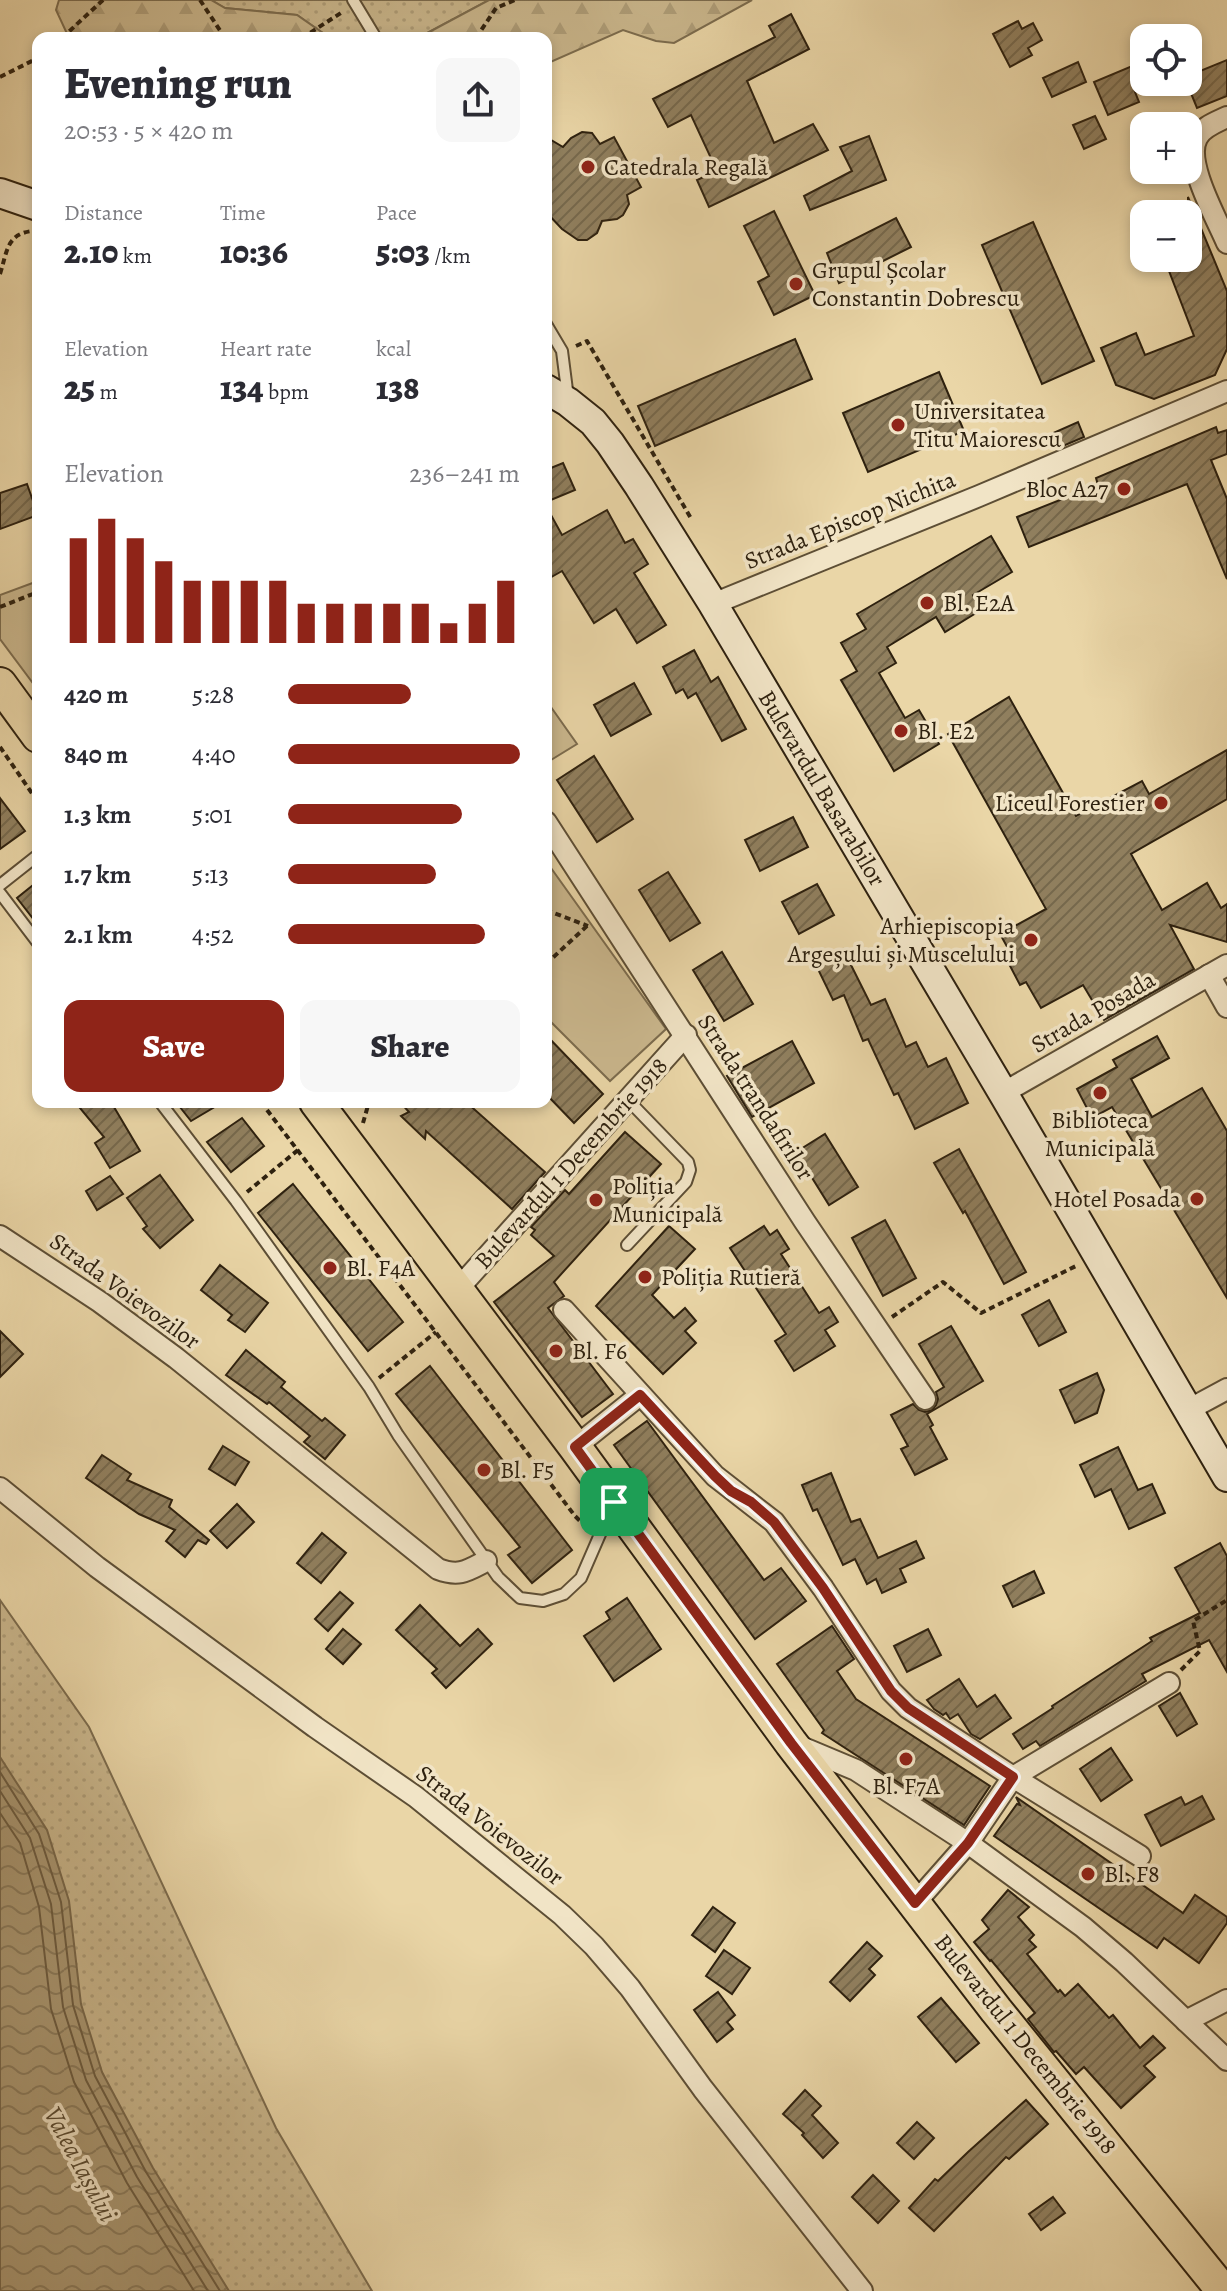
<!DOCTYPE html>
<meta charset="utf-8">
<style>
body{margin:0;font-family:Alegreya,serif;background:#f7f7f7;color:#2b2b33;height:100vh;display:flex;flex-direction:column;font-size:30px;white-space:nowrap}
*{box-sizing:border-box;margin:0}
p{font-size:26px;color:#7c7c81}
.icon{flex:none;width:44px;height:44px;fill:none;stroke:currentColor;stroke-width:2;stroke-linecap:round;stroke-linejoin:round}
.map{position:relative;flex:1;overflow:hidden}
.side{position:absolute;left:32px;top:32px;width:520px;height:1076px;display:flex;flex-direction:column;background:#fff;border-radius:16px;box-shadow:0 4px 12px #0003}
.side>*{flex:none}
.controls{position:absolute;left:1130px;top:24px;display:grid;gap:16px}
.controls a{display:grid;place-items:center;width:72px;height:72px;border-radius:16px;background:#fff;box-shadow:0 4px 12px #0003;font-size:40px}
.pin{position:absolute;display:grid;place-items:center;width:68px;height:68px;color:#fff;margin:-34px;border-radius:16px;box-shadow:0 4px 12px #0006}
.round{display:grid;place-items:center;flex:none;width:84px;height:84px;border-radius:16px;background:#f7f7f7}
.headline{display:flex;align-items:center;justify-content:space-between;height:136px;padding:0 32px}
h1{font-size:44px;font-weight:800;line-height:60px}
.figures{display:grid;grid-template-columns:repeat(3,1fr);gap:12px;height:136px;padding:8px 32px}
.figures div{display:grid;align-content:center}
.figures b{font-size:34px;font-weight:800}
.figures small{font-size:22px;font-weight:400}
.figures p{font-size:22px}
.chart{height:224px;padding:16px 32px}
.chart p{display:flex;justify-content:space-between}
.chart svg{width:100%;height:144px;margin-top:8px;stroke:#8f2418;stroke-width:6}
.cta{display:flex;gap:16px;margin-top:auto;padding:16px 32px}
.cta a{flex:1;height:92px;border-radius:16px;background:#8f2418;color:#fff;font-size:32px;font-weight:800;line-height:92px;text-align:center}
.cta a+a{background:#f7f7f7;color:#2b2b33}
ul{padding:0 32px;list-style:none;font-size:26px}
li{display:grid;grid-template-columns:128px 96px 1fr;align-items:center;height:60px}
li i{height:20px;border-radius:10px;background:#8f2418}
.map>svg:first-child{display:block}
.grass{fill:url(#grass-dots);stroke:#7c6c4e;stroke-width:2}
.forest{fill:url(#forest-firs);stroke:#7c6c4e;stroke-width:2}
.park{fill:#cab78d;stroke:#7c6c4e;stroke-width:2}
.water{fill:url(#water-waves);stroke:#78684b;stroke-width:2}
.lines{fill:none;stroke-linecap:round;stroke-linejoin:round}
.shore{stroke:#6c5c41;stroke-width:2}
.building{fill:url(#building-hatch);stroke:#2e210f;stroke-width:2}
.lane-casing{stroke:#5d4e35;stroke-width:14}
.street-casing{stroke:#5d4e35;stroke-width:24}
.secondary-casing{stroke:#2e210f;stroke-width:32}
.primary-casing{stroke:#2e210f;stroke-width:36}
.path{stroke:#2e210f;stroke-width:4;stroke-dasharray:6 4;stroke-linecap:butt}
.lane{stroke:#f1e4c6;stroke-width:10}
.street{stroke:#f1e4c6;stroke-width:20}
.secondary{stroke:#f1e4c6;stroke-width:28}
.primary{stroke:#ead6a7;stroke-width:32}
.route-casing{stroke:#fff;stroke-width:16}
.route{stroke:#8f2418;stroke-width:10}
.poi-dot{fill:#8f2418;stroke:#f1e4c6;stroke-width:3}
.labels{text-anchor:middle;stroke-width:7;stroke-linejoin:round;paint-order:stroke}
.poi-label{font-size:24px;fill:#2e210f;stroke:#f1e4c6;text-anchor:start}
.street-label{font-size:24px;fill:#2e210f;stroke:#f1e4c6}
.water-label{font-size:26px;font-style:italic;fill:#594b32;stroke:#f1e4c6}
</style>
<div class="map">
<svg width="1227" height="2291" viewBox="0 0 1227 2291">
<defs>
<pattern id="grass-dots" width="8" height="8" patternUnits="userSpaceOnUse" patternTransform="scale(2)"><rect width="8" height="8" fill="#cab78d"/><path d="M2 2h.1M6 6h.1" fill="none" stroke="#ae9d78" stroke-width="1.8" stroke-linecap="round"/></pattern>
<pattern id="forest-firs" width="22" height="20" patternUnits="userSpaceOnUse" patternTransform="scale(2)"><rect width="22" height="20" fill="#cab78d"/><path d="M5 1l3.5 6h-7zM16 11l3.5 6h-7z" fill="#ae9d78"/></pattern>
<pattern id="water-waves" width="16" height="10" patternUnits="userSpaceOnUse" patternTransform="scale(2)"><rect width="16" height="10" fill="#aa9873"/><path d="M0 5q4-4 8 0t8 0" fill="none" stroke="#8b7c5d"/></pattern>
<pattern id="building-hatch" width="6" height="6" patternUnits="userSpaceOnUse" patternTransform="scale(2)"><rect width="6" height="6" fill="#907f5e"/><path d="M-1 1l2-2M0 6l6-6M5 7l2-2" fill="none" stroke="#76684c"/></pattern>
</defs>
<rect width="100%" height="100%" fill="#ead6a7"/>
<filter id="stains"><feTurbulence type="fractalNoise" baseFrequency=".0025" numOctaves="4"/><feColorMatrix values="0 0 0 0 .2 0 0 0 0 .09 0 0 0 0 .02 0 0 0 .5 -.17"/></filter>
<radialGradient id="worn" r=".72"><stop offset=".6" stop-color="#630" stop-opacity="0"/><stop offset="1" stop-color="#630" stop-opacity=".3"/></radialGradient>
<g class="grass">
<polygon points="211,0 489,0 418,38 330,38 297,15 225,8"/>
<polygon points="0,1600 89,1727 276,2128 372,2291 0,2291"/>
</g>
<g class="forest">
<polygon points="59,0 211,0 225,8 297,15 330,38 69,38 56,10"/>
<polygon points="489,0 752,0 674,43 656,41 623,30 546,64 546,38 418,38"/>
</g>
<g class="park">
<polygon points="38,581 38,690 0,639 0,595"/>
<polygon points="546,700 577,744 546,763"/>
<polygon points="546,861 666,1029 610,1081 546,1017"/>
</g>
<polygon class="water" points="0,1757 47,1830 69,1901 81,2004 102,2072 153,2168 229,2291 0,2291"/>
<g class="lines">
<g class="shore">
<polyline points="0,1772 39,1834 61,1902 73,2005 95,2076 146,2172 220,2291"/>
<polyline points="0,1791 30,1838 51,1904 63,2007 86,2080 137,2177 208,2291"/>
<polyline points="0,1813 20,1843 39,1907 51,2009 74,2082 127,2183 194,2291"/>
</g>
</g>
<g class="building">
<polygon points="791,14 809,49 747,81 774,143 813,124 828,150 709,207 697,180 717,171 691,115 668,127 653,99 775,37 769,26"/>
<polygon points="1018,21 1022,29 1033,23 1042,40 1028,48 1032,55 1010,67 993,34"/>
<polygon points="1227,60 1227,96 1197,108 1188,86 1188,76"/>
<polygon points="1078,62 1086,82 1052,97 1043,78"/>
<polygon points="1137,64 1146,87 1135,92 1139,102 1108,115 1094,82"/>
<polygon points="1095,116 1106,139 1084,149 1073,125"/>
<polygon points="582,132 592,133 600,144 614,137 641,187 627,195 629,204 623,215 617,219 602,221 597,233 587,240 578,240 562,229 546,212 546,137 563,147 571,138"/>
<polygon points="869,136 886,180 810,210 804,196 852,171 840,147"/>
<polygon points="1188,197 1227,291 1227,349 1215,375 1154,399 1116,385 1101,348 1136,333 1145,355 1194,336 1164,258 1188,258"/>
<polygon points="774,211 815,295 774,315 758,282 769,276 744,226"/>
<polygon points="896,218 911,247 839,283 827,253"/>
<polygon points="1033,222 1094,361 1042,384 982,245"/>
<polygon points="795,339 812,379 655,446 638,406"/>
<polygon points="939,372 964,431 868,472 843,413"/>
<polygon points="1078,422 1084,437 1056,449 1051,434"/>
<polygon points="1216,427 1218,433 1227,430 1227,454 1211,460 1227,499 1227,579 1187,484 1029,547 1017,517 1098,485 1096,478"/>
<polygon points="563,463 575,490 546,502 546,470"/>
<polygon points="27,484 38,515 0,529 0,493"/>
<polygon points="546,506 562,535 607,510 625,543 633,539 648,564 634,573 666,625 637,643 616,609 594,623 562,571 546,580"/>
<polygon points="991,536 1012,572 973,595 981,610 945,632 936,617 887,647 896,663 879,673 905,718 919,710 939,744 894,771 841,680 857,671 841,643 866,629 857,614"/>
<polygon points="694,650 711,682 718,677 746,729 722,741 696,693 688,698 683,689 676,693 663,667"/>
<polygon points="634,683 651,714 611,736 594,705"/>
<polygon points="1009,697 1076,816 1142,781 1149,794 1227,750 1227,799 1131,854 1162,910 1207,883 1221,908 1227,904 1227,942 1170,925 1194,969 1104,1020 1083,985 1041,1008 1026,982 1020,985 1009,964 1015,961 1000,934 1046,909 948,734"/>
<polygon points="594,756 633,819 597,842 557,780"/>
<polygon points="0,798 25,831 0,849"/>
<polygon points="793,817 808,847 760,871 745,840"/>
<polygon points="668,872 700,923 670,941 639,890"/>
<polygon points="38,881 38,925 17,898"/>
<polygon points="817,884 834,915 799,934 782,902"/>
<polygon points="843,949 871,1005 885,999 906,1047 916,1042 928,1067 946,1058 968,1103 915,1129 898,1093 894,1095 868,1039 863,1041 844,995 833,1000 815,963"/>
<polygon points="722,952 753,1004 724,1021 693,970"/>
<polygon points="546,1035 603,1094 574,1123 546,1094"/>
<polygon points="1157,1036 1169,1058 1131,1079 1152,1117 1202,1088 1227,1131 1227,1298 1112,1107 1092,1118 1077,1089 1117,1067 1113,1060"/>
<polygon points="792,1041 814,1083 752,1117 727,1076"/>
<polygon points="75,1102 111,1102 140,1151 110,1168 95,1143 104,1137"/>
<polygon points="176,1102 223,1102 191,1121"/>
<polygon points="400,1102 466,1102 545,1172 512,1209 426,1131 425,1139 401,1116 409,1112"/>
<polygon points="242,1118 264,1146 231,1172 207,1142"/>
<polygon points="625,1132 661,1164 554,1282 564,1296 548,1308 613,1394 582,1417 494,1302 554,1256 531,1235 535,1230 531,1227 565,1190 569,1194"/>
<polygon points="825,1134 858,1187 829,1205 796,1152"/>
<polygon points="959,1149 1026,1272 1004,1284 965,1211 963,1213 934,1163"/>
<polygon points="160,1175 193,1220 160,1248 143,1229 147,1226 127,1198"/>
<polygon points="110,1176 123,1194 97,1210 86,1191"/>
<polygon points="293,1184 403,1322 368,1351 258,1213"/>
<polygon points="885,1220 916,1278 883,1296 852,1238"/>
<polygon points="669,1226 695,1249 652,1295 674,1318 685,1308 696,1321 685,1331 696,1343 663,1374 596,1306"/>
<polygon points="764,1226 770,1235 777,1230 789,1249 781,1254 819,1313 829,1307 838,1322 825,1330 835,1346 794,1371 775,1341 786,1334 730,1248"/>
<polygon points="220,1265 268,1303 245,1332 228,1320 232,1315 201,1290"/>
<polygon points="1049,1300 1066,1332 1039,1346 1022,1315"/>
<polygon points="951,1326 983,1381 927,1414 933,1425 930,1427 947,1459 915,1475 901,1449 908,1446 891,1415 913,1404 919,1410 925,1412 932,1410 936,1405 938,1399 936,1392 944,1387 919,1344"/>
<polygon points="0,1331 23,1354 0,1377"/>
<polygon points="246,1350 285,1382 281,1387 322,1421 325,1418 345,1435 325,1459 304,1442 310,1436 269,1402 267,1404 226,1375"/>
<polygon points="430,1366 572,1550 532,1583 508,1555 520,1547 396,1394"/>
<polygon points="1097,1373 1104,1390 1097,1413 1075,1423 1060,1390"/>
<polygon points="647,1421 764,1580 781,1568 806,1601 755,1639 614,1445"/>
<polygon points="223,1446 249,1462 235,1485 209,1469"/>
<polygon points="1118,1447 1138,1490 1152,1484 1165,1513 1129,1529 1111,1489 1095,1497 1080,1465"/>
<polygon points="102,1455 131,1474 127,1480 172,1500 169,1507 209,1540 206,1544 198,1540 185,1557 166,1541 175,1530 139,1514 86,1478"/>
<polygon points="831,1473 851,1522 860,1519 878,1558 916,1541 924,1558 900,1569 906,1582 882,1593 876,1579 867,1584 855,1559 843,1565 817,1509 813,1511 802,1485"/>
<polygon points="237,1504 254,1522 227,1548 210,1531"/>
<polygon points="322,1533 346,1553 321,1583 297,1563"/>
<polygon points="1220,1543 1227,1556 1227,1672 1209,1640 1142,1674 1146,1681 1040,1746 1036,1741 1023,1749 1013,1734 1053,1708 1052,1706 1152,1641 1150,1638 1200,1613 1175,1568"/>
<polygon points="1034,1571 1044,1593 1013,1607 1003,1586"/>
<polygon points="340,1592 353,1603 328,1631 315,1619"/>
<polygon points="627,1598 661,1649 614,1681 584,1636 610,1619 606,1612"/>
<polygon points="420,1605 460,1646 478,1629 492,1644 446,1688 432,1673 437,1669 396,1630"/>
<polygon points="832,1626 854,1659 837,1671 856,1699 990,1786 964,1825 822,1733 824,1730 777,1664"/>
<polygon points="343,1629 361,1644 343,1664 326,1649"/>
<polygon points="928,1629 941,1655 907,1672 894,1646"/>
<polygon points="959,1679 977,1707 995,1695 1011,1718 980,1739 971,1734 958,1714 950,1719 946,1713 943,1715 934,1709 927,1700"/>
<polygon points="1180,1693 1197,1724 1177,1736 1159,1706"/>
<polygon points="1111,1748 1132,1780 1101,1801 1080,1769"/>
<polygon points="1202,1796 1214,1819 1161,1846 1145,1815 1181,1797 1185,1805"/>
<polygon points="1016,1797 1183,1913 1195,1895 1227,1917 1227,1923 1199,1963 1164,1938 1157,1948 994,1836 1017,1804 1020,1805"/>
<polygon points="1008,1890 1029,1907 1018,1917 1034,1935 1029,1940 1036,1947 1027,1954 1058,1992 1060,1990 1065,1996 1078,1984 1109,2018 1113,2015 1140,2048 1153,2036 1165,2048 1144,2066 1155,2077 1121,2108 1084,2067 1076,2074 1056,2051 1054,2052 1028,2019 1035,2013 991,1960 990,1961 974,1942 989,1929 982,1920"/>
<polygon points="713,1907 735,1923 715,1952 692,1935"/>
<polygon points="867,1942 882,1956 869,1969 875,1975 850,2001 830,1982"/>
<polygon points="724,1950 750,1968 732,1994 706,1976"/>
<polygon points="718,1992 735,2015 727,2022 733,2029 717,2042 694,2010"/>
<polygon points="941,1998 979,2043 956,2062 918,2017"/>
<polygon points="805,2090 821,2106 812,2115 838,2143 823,2158 802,2135 804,2133 783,2114"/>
<polygon points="1026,2100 1048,2124 1009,2159 1006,2157 934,2231 909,2208 935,2179 938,2181 968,2152"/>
<polygon points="917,2122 934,2138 914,2159 897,2143"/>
<polygon points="873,2175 899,2201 878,2223 852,2197"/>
<polygon points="1053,2197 1065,2213 1041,2230 1029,2214"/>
</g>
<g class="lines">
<g class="lane-casing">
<g id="lane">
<polyline points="353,0 376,38"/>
<polyline points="546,324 562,351 568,398"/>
<polyline points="0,885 38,855"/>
<polyline points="0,893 38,943"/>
<polyline points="160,1102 236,1201 369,1387 398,1435 498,1577 520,1598 543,1601 564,1594 581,1578 611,1509"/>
<polyline points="627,1245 686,1182 690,1170 688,1162 628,1100"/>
</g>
</g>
<g class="street-casing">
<g id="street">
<path d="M1227,117C1217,122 1202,127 1197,138C1184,162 1217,219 1227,243"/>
<polyline points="713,604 979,496 1227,391"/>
<polyline points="546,822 805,1222 925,1399"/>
<polyline points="1209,975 1227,1007"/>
<polyline points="1003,1093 1227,965"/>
<path d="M0,1236L100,1302L176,1358L438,1569C459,1577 467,1571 486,1561"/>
<polyline points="457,1290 686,1035"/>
<polyline points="564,1310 715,1476 774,1522 823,1588 891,1691 908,1708 1013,1777 1140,1856"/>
<polyline points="1188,1410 1227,1389"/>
<polyline points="575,1447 640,1395"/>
<polyline points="0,1488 97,1567 315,1727 416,1797 562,1915 594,1946 630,1988 703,2089 862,2291"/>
<polyline points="794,1744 856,1770 968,1843 1083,1927 1124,1962 1227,2060"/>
<polyline points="915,1903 968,1843 1013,1777 1169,1683"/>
<polyline points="1186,2021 1227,2000"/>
</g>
</g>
<g class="secondary-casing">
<g id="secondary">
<polyline points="0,193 38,206"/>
<polyline points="546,389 568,402 593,422 610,443 639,486 713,604 1003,1093 1227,1477"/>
</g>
</g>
<g class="primary-casing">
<g id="primary">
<polyline points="0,684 38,736"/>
<polyline points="316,1102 575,1447 791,1743 996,2010 1223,2291"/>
</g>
</g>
<g class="path">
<polyline points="200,0 225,38"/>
<polyline points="62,38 103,0"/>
<polyline points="302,38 344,11"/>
<polyline points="476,38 496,8 515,0"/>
<polyline points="0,77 38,58"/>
<path d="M0,274C7,253 6,234 32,231"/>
<polyline points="576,346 587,341 692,520"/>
<polyline points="0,607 38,592"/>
<polyline points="0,747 38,802"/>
<polyline points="546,910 588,926"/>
<polyline points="546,964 588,925"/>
<polyline points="261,1102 575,1516 588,1529"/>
<polyline points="363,1123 369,1102"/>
<polyline points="247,1192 298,1150"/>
<polyline points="892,1317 943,1282 981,1313 1078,1265"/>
<polyline points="379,1378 436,1332"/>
<polyline points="1181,1670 1200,1651 1193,1621 1227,1600"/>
</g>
<use href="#lane" class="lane"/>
<use href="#street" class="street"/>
<use href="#secondary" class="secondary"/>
<use href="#primary" class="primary"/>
</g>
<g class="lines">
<g class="route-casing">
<polygon id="route" points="640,1395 715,1476 731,1491 751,1502 774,1522 823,1588 891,1691 908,1708 1013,1777 968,1843 915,1903 791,1743 575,1447"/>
</g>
<use href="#route" class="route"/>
</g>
<g class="poi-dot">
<circle cx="588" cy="167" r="8"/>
<circle cx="796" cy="284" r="8"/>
<circle cx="898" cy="425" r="8"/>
<circle cx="1124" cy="489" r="8"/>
<circle cx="927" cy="603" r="8"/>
<circle cx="901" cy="731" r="8"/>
<circle cx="1161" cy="803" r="8"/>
<circle cx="1031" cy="940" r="8"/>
<circle cx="1100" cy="1093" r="8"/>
<circle cx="1197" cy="1199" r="8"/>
<circle cx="596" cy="1200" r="8"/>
<circle cx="330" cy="1268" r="8"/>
<circle cx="645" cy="1277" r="8"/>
<circle cx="556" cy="1351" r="8"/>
<circle cx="484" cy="1470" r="8"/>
<circle cx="906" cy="1759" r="8"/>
<circle cx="1088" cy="1874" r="8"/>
</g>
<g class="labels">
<g class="poi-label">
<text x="604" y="175">Catedrala Regală</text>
<text x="812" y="278">Grupul Școlar<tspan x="812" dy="28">Constantin Dobrescu</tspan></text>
<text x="914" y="419">Universitatea<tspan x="914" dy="28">Titu Maiorescu</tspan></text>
<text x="1108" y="497" text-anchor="end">Bloc A27</text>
<text x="943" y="611">Bl. E2A</text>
<text x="917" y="739">Bl. E2</text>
<text x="1145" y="811" text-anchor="end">Liceul Forestier</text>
<text x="1015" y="934" text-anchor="end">Arhiepiscopia<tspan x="1015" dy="28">Argeșului și Muscelului</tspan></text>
<text x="1100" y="1128" text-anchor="middle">Biblioteca<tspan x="1100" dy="28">Municipală</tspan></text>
<text x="612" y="1194">Poliția<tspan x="612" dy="28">Municipală</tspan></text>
<text x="1181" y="1207" text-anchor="end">Hotel Posada</text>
<text x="346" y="1276">Bl. F4A</text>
<text x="661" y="1285">Poliția Rutieră</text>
<text x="572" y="1359">Bl. F6</text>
<text x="500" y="1478">Bl. F5</text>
<text x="906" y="1794" text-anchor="middle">Bl. F7A</text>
<text x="1104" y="1882">Bl. F8</text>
</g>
<g class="street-label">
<text transform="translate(850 520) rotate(-22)" y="8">Strada Episcop Nichita</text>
<text transform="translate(822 788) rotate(59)" y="8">Bulevardul Basarabilor</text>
<text transform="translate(1093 1012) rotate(-30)" y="8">Strada Posada</text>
<text transform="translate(756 1097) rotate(57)" y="8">Strada trandafirilor</text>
<text transform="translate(571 1163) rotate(-48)" y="8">Bulevardul 1 Decembrie 1918</text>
<text transform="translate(125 1291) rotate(36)" y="8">Strada Voievozilor</text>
<text transform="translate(490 1825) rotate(38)" y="8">Strada Voievozilor</text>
<text transform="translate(1026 2044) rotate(51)" y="8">Bulevardul 1 Decembrie 1918</text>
</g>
<g class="water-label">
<text transform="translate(81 2164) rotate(62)" y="9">Valea Iașului</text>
</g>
</g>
<rect width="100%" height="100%" filter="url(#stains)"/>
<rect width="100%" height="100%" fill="url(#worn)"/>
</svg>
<div class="controls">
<a><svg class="icon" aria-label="locate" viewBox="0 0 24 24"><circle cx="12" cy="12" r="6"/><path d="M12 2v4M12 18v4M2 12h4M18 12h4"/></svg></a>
<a>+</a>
<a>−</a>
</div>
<div class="pin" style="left:614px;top:1502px;background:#1e9e55"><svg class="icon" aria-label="arrive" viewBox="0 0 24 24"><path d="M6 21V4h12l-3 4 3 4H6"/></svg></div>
<section class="side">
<div class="headline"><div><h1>Evening run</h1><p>20:53 · 5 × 420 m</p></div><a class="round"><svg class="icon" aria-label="share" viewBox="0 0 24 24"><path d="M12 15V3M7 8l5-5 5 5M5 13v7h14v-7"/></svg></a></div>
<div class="figures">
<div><p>Distance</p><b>2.10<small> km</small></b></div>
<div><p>Time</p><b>10:36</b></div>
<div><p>Pace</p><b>5:03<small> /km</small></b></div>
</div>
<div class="figures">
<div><p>Elevation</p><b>25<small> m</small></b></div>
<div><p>Heart rate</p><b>134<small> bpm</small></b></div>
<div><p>kcal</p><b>138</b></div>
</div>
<div class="chart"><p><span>Elevation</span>236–241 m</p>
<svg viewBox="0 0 160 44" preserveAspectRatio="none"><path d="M5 44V12M15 44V6M25 44V12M35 44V19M45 44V25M55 44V25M65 44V25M75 44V25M85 44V32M95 44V32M105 44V32M115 44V32M125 44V32M135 44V38M145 44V32M155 44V25"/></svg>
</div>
<ul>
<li><b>420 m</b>5:28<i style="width:53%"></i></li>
<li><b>840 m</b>4:40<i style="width:100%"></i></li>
<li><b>1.3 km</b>5:01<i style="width:75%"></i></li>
<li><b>1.7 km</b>5:13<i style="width:64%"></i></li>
<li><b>2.1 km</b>4:52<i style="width:85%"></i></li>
</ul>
<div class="cta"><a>Save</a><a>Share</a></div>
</section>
</div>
